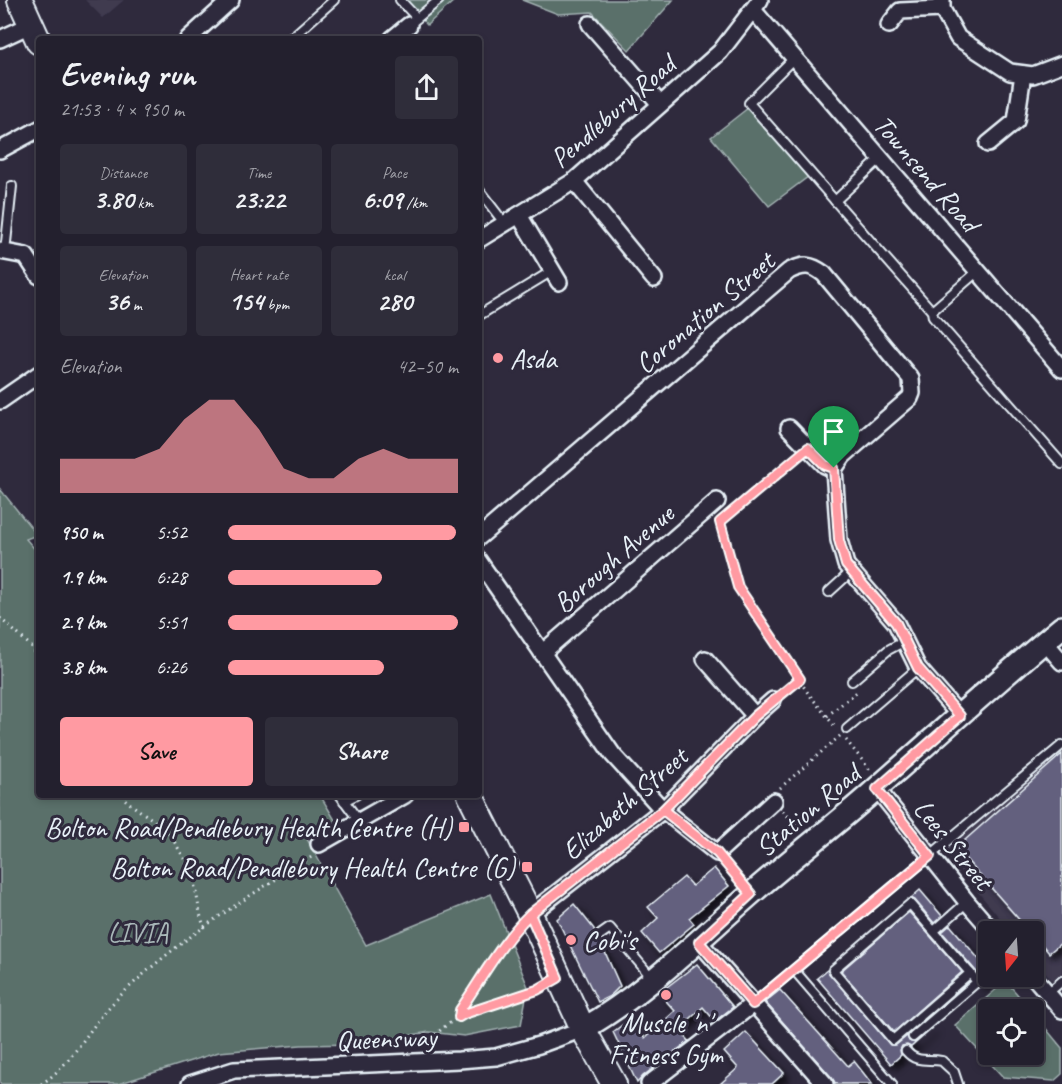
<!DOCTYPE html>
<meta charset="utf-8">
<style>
body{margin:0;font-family:Caveat,sans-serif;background:#2f2d3a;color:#f1f3f6;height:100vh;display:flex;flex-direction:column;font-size:22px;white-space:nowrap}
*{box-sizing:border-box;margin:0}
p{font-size:20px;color:#a3a3aa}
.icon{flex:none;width:33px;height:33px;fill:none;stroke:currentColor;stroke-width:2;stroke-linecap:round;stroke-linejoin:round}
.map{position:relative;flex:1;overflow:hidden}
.sheet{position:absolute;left:36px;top:36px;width:446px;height:762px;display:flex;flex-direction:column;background:#23202e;border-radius:6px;box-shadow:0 3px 9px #0003,0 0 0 2px #403e4a}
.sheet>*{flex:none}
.needle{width:39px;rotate:197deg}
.tools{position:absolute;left:978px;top:921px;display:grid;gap:12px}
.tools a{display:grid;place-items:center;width:66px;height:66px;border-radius:6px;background:#23202e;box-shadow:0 3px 9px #0003,0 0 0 2px #403e4a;font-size:30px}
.pin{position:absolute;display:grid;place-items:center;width:51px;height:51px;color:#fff;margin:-62px -26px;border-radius:50% 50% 50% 0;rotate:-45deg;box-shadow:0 0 6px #0007}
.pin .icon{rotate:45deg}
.round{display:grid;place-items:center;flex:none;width:63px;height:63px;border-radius:6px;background:#2f2d3a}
.headline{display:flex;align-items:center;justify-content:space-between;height:102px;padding:0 24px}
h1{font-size:33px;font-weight:600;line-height:45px}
.stats{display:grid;grid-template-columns:repeat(3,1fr);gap:9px;height:102px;padding:6px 24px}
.stats div{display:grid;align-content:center;border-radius:6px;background:#2f2d3a;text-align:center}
.stats b{font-size:26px;font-weight:600}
.stats small{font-size:16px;font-weight:400}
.stats p{font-size:16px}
.chart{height:168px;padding:12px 24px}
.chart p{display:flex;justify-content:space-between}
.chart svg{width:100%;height:108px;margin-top:6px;fill:#ff9aa2;opacity:.7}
.cta{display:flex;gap:12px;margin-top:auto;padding:12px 24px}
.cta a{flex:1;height:69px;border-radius:6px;background:#ff9aa2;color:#111;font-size:24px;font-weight:600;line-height:69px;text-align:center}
.cta a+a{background:#2f2d3a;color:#f1f3f6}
ul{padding:0 24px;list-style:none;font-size:20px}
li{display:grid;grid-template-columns:96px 72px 1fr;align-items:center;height:45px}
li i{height:15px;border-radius:8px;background:#ff9aa2}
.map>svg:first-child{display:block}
.built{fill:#3f3a50}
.green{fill:#5a706a;stroke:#a1b0b1;stroke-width:1.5}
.building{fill:#64607e;stroke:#e8f1f8;stroke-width:1.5;filter:url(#shadow)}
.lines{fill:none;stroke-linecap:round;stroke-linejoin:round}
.lane-casing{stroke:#e8f1f8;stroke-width:12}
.street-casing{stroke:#e8f1f8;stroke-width:20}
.secondary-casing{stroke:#e8f1f8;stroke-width:26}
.primary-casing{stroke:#e8f1f8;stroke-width:28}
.path{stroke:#e8f1f8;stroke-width:3;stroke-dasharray:1.5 4.5;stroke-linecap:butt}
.lane{stroke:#2f2a3d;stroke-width:8}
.street{stroke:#2f2a3d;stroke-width:15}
.secondary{stroke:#2f2a3d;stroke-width:21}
.primary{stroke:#2f2a3d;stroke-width:24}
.route-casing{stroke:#fff;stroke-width:12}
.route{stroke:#ff9aa2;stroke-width:8}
.poi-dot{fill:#ff9aa2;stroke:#2f2a3d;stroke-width:2}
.labels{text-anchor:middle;stroke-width:6;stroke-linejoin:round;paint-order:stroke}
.street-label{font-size:28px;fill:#e8f1f8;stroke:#2f2a3d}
.poi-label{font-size:28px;fill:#e8f1f8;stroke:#2f2a3d;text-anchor:start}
.park-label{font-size:28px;fill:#a8b7b8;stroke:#2f2a3d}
</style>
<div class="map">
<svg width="1062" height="1084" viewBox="0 0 1062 1084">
<defs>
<filter id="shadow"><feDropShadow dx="5.5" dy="5.5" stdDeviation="3" flood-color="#0009"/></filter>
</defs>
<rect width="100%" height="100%" fill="#2f2a3d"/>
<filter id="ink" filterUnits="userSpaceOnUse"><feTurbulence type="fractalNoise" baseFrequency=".0167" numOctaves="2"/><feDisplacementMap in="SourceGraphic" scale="12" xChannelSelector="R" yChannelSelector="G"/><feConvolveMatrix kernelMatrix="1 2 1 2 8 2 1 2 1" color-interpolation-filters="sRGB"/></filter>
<g filter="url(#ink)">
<g class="built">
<polygon points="85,0 124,0 103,18"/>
<polygon points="1062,750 1062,992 1034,959 1034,932 1011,931 943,851"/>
</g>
<g class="green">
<polygon points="405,0 455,0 427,25"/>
<polygon points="522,0 673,0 629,50 592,12 558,14"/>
<polygon points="753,104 809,176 769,206 711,137"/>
<polygon points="0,489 37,535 26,539 39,554 39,795 320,795 335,820 307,839 366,945 491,894 528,987 521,1025 464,1036 429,1032 360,1044 301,1045 219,1052 118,1084 0,1084"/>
<polygon points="1006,981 1030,1009 988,1010 988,1054 1034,1054 1034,1014 1062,1048 1062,1074 1054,1081 1003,1077 955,1025"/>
</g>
<g class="building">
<polygon points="1062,754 1062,942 1049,953 1034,935 1034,932 1030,932 956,848"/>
<polygon points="714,868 729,886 689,918 694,924 659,953 642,933 658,918 648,907 684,877 692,886"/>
<polygon points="920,890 942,916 934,923 915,900 911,898"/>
<polygon points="574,904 594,929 595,938 600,941 620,986 610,996 598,1002 557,919"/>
<polygon points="909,912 962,972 894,1032 841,971"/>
<polygon points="950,925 988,970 988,976 992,976 981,986 982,978 942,932"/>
<polygon points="697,964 733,1007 715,1021 703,1007 679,1029 689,1041 643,1076 637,1083 613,1032 629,1020 645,1038 675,1011 659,993"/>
<polygon points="827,970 890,1045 896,1045 907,1036 909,1041 915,1043 933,1028 911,1047 907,1045 902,1046 900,1050 901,1055 891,1064 817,978"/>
<polygon points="780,990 848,1066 854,1061 872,1084 836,1084 832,1078 765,1002"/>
<polygon points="746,1032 784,1073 772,1084 720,1084 738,1068 724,1052"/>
</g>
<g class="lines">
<g class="lane-casing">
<g id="lane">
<polyline points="400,0 417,18"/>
<polyline points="409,25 439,0"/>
<polyline points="290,39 334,0"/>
<polyline points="794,58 749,103 932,311 933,317 1062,464"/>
<polyline points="478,189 505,224"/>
<polyline points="835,201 881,158"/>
<polyline points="5,252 12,186"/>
<polyline points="932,311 978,271"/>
<polyline points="478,316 552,271"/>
<polyline points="829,592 852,571"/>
<polyline points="852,681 888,650 905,641"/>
<polyline points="847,729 918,668"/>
<polyline points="340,795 359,821"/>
<polyline points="344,801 356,795"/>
<polygon points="910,904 970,973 893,1040 833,970"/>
<polyline points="934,931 967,902"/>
<polyline points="600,935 610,928 652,978"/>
<polyline points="794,970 892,1084"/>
<polyline points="1048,993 1062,981"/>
<polyline points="753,1004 1062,745"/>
<polyline points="913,1037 977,982 970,973"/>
<path d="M906,1051C917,1064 928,1058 942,1061L954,1072L958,1084"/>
</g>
</g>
<g class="street-casing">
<g id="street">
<polyline points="942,0 942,9 958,38 1010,72 1033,75 1062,64"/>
<polyline points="753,10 1062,369"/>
<polyline points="590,24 660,104"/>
<polyline points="889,25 900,11 942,9"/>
<polyline points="0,39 30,25"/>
<polyline points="188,39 231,0"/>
<polyline points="392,39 409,25"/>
<polyline points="988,144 1016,121 1023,74"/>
<polyline points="0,150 39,129"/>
<polyline points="574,181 654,279"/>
<polyline points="519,215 559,282"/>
<polyline points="478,240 574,181 720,52 760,0"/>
<polyline points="0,251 26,256 39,276"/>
<polyline points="0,401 39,374"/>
<polyline points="789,428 825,465 834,469"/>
<polyline points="834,469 839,540 846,565 896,623 918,668 960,716"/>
<path d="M478,538L789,271C804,264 811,264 824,274L911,379L912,393L910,398L843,456L834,469"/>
<polyline points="478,560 613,755 663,810 717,853 774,801"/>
<polyline points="1044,641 1062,662"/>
<polyline points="542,653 717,501"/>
<polyline points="705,659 755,716"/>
<polyline points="877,789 967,902 993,932"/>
<polyline points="319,844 405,795"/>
<polyline points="530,914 663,810 755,716 773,700"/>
<polyline points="699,942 825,1084"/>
<polyline points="1033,976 1062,1010"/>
<polyline points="190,1084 234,1070 459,1060 496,1057 539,1045 583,1029"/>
<polyline points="649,1084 753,1004"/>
</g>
</g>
<g class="secondary-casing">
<path id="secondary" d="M583,1029C646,993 698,940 752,893C793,857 837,824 877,788C939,734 999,679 1062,627"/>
</g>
<g class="primary-casing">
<g id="primary">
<polyline points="20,0 39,42"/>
<polyline points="470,795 530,914 583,1029 614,1084"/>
</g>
</g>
<g class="path">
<polyline points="798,457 720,522 738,587 808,693 836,728"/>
<polyline points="0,618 33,648 39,663"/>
<polyline points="785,691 800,679"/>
<polyline points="827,716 858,691"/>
<polyline points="846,740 870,770"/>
<polyline points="780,788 841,735"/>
<path d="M121,795C135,811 158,819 171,837C181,851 193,874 196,892C199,905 199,915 205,928"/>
<polyline points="783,811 801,830"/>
<polyline points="725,864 740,882"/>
<polyline points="459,1017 460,1010 515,928"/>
<path d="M430,1046C442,1010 512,1003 542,987"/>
<path d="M41,1084C72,1065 89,1027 114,1002C171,944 244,899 313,856"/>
</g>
<use href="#lane" class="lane"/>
<use href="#street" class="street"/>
<use href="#secondary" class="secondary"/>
<use href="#primary" class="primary"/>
</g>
</g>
<g class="lines" filter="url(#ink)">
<g class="route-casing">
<path id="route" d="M834,468L825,465L808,448L720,522L738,587L800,679L755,716L663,810L530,914C502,941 482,978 460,1010L459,1017L464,1014L537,990L558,978L530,914L663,810L717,853L751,894L699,942L753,1004L930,856L877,789L960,716L918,668L896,623L846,565L839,540L834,468"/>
</g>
<use href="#route" class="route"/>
</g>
<g class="poi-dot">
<circle cx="498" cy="358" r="6"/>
<rect x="458" y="821" width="12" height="12" rx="3"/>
<rect x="521" y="861" width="12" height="12" rx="3"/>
<circle cx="571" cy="940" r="6"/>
<circle cx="666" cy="995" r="6"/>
</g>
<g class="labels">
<g class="street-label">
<text transform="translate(612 111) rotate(-41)" y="10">Pendlebury Road</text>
<text transform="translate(927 173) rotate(49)" y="10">Townsend Road</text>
<text transform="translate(704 312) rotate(-40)" y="10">Coronation Street</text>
<text transform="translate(613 558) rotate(-41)" y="10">Borough Avenue</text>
<text transform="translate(624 803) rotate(-41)" y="10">Elizabeth Street</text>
<text transform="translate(807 810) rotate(-40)" y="10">Station Road</text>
<text transform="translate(954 844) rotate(51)" y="10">Lees Street</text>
<text transform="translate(386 1038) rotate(-2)" y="10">Queensway</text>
</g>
<g class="poi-label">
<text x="510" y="368">Asda</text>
<text x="452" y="837" text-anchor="end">Bolton Road/Pendlebury Health Centre (H)</text>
<text x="515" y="877" text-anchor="end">Bolton Road/Pendlebury Health Centre (G)</text>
<text x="583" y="950">Cobi's</text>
<text x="666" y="1032" text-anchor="middle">Muscle 'n'<tspan x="666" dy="32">Fitness Gym</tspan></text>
</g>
<g class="park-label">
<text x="138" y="942">LIVIA</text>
</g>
</g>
</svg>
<div class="tools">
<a><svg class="needle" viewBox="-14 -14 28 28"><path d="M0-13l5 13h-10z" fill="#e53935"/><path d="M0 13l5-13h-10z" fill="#a3a3aa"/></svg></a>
<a><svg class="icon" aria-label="locate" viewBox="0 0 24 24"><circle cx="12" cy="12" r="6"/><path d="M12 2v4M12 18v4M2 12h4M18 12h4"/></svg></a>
</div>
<div class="pin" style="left:834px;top:468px;background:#1e9e55"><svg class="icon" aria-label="arrive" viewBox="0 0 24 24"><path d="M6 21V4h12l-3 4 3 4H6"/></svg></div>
<section class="sheet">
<div class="headline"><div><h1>Evening run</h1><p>21:53 · 4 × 950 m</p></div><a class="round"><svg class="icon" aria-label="share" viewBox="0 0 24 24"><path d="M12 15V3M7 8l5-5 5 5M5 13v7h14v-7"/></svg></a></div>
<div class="stats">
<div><p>Distance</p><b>3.80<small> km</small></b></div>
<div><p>Time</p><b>23:22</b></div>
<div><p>Pace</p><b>6:09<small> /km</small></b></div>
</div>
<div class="stats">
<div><p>Elevation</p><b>36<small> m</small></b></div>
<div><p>Heart rate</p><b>154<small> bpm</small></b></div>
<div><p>kcal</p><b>280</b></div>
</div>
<div class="chart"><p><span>Elevation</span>42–50 m</p>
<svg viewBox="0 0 160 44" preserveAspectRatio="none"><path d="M0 44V30L10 30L20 30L30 30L40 26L50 14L60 6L70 6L80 18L90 34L100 38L110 38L120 30L130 26L140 30L150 30L160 30V44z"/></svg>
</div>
<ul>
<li><b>950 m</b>5:52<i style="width:99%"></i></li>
<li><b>1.9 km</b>6:28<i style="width:67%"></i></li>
<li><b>2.9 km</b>5:51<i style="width:100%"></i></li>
<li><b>3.8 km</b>6:26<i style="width:68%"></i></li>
</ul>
<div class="cta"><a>Save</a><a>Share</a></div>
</section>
</div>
